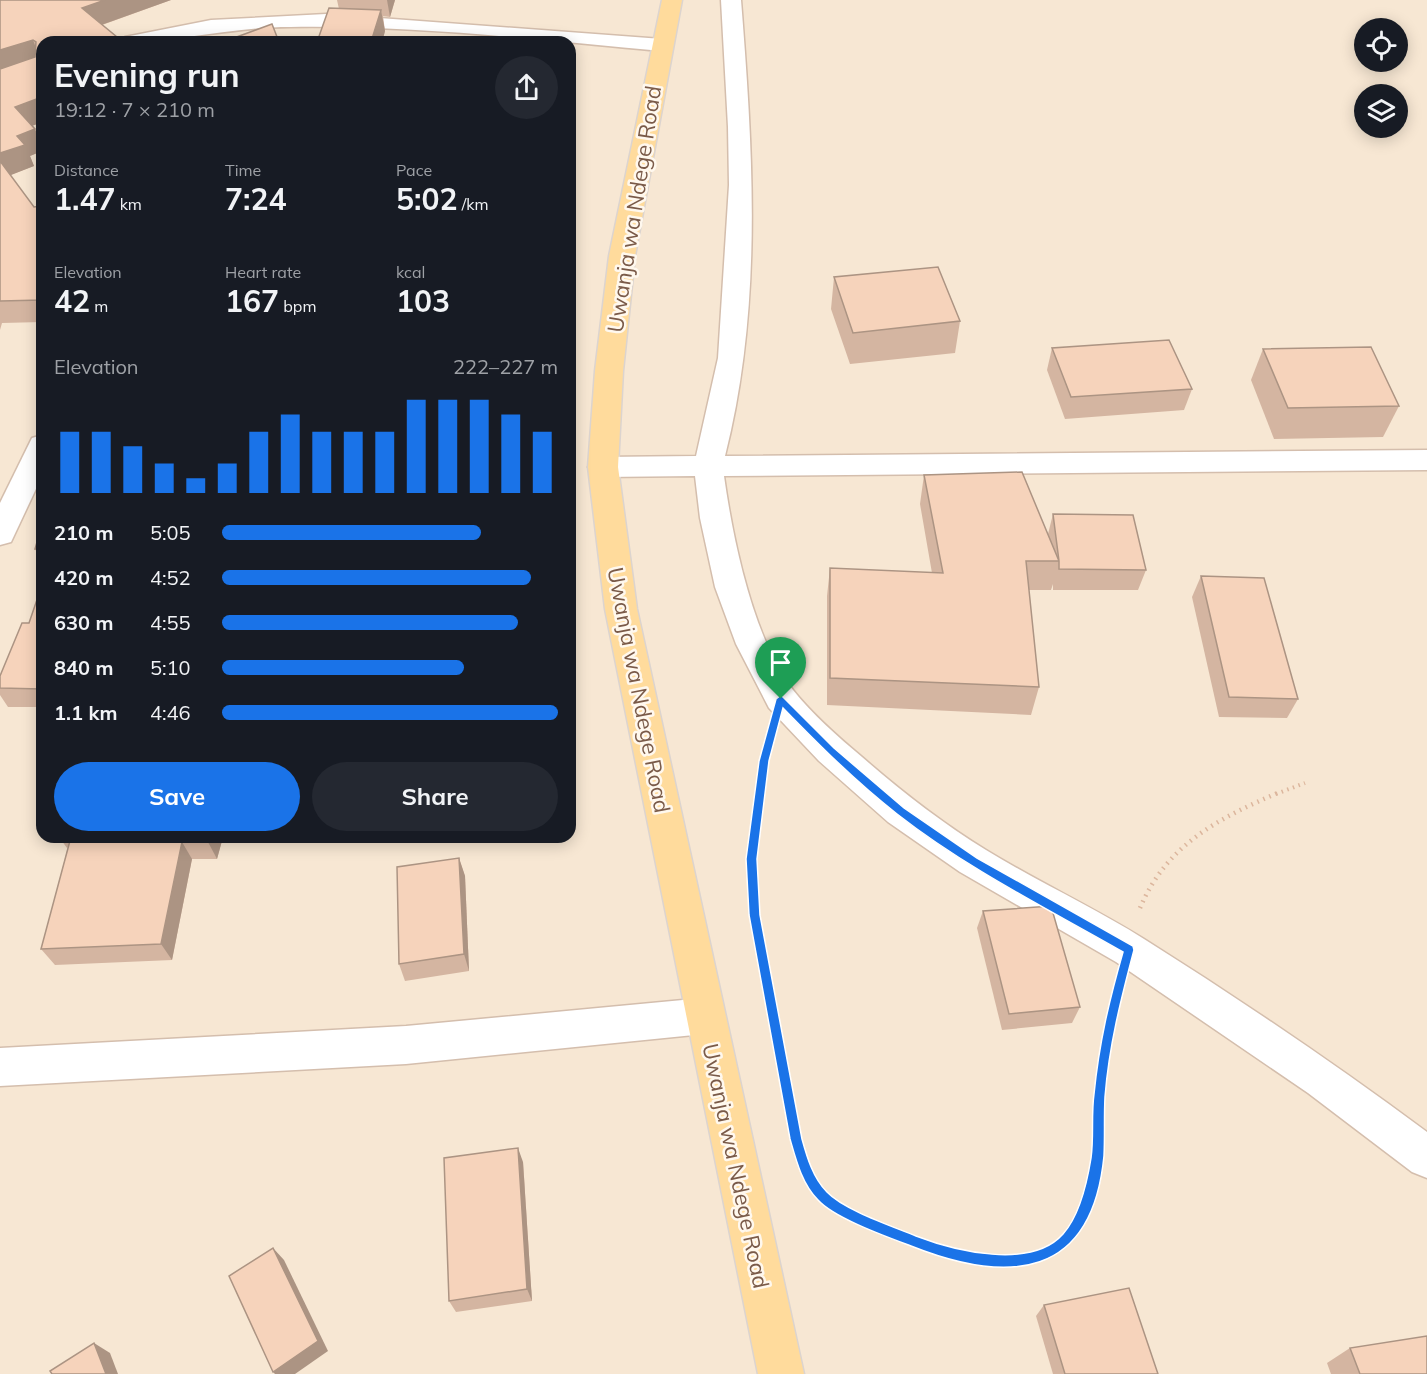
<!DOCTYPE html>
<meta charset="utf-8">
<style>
body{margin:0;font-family:Mulish,sans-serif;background:#242831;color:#f1f3f6;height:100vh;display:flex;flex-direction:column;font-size:22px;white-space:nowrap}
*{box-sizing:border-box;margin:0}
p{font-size:20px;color:#9ea1a6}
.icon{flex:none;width:33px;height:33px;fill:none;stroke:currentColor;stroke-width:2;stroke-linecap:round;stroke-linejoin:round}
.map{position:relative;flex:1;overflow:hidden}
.sheet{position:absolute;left:36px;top:36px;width:540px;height:807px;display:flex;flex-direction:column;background:#171b24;border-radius:18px;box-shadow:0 3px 15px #0003}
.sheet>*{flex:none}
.tools{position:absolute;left:1354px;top:18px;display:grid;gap:12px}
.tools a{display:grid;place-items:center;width:54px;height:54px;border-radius:50%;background:#171b24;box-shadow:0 3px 15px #0003;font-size:30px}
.pin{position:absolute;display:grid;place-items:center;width:51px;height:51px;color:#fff;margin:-62px -26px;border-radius:50% 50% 50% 0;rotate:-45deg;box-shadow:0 0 6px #0007}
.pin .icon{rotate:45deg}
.round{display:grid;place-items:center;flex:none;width:63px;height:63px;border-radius:32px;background:#242831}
.headline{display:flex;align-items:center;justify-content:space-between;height:102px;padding:0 18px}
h1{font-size:33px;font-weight:700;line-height:45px}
.stats{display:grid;grid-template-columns:repeat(3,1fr);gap:9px;height:102px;padding:6px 18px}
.stats div{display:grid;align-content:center}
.stats b{font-size:30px;font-weight:700}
.stats small{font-size:16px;font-weight:400}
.stats p{font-size:16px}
.chart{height:168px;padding:12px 18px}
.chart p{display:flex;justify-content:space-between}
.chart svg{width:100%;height:108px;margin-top:6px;stroke:#1a73e8;stroke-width:6}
.action{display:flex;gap:12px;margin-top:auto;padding:12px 18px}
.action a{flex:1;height:69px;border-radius:36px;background:#1a73e8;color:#fff;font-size:24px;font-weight:700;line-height:69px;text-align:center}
.action a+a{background:#242831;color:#f1f3f6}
ul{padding:0 18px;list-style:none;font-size:20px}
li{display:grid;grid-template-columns:96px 72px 1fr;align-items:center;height:45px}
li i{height:15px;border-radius:8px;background:#1a73e8}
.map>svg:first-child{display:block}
.residential{fill:#f7e7d3;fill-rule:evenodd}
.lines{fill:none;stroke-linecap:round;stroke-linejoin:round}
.minor-casing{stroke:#d4bead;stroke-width:3}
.major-casing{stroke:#dcd4cf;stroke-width:3}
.path-far1{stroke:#dcb69d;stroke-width:4;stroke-dasharray:1.5 4.5;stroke-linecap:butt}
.path{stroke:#dcb69d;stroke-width:4.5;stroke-dasharray:1.5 5;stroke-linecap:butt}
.minor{fill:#fff;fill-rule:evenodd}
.major{fill:#ffdb9c;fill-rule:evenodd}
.wall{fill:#d4b5a1}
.shaded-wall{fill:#ac9483}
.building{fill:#f6d3bb;stroke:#ac9483;stroke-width:1.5}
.route{fill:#1a73e8;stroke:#fff;stroke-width:1.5;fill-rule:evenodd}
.labels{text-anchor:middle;stroke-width:5;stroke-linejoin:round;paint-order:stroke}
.street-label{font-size:22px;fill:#7a5a48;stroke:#fff8ee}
</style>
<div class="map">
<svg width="1427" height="1374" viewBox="0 0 1427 1374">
<rect width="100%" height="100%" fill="#fef5e6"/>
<path class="residential" d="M0,0H1427V1374H0ZM1365,28H1398V62H1365ZM42,42H570V837H42ZM1365,94H1398V128H1365Z"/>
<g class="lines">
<g class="minor-casing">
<g id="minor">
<path d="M721,0H741C753,152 763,307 725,456L1427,450V470L724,476C733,540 753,638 793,690C812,714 838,737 862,757C901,791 942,823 986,850C1038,882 1093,907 1144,939C1241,1000 1335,1064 1427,1132V1178L1412,1172L1308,1093L1116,962L960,872L888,822L819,761L769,708L736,644L715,587L700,518L695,476L603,477L593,474L588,467L593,460L603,457L696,456L718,358L729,185L728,127Z"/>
<path d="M326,14L662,39L670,40L673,45L670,50L662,51C539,40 414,25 290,27C233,27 178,42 122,42L125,37L211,20Z"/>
<polygon points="42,435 42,476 11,542 0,545 0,503 32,438"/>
<polygon points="704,998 718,1003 723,1016 718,1029 704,1034 406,1064 0,1086 0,1048 406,1026"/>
</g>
</g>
<g class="major-casing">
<polygon id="major" points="662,0 682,0 635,256 623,371 618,467 637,609 804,1374 758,1374 605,609 588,467 595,371 609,256"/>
</g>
<g class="path-far1">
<polyline points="759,794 769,743"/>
<polyline points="1276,794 1305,783"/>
</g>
<g class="path">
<path d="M759,792L751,859L755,915L796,1139C802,1158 808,1181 823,1196C841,1216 887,1231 912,1240C975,1264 1059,1283 1087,1202C1099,1169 1097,1133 1099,1099C1101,1062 1108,1026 1117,991"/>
<path d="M1140,908C1167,844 1219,818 1280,792"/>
</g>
<use href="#minor" class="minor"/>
<use href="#major" class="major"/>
</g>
<g class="wall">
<polygon points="0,0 171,0 102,25 42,122 32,126 35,129 42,147 42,151 30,156 34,166 10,175 34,207 42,206 42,322 2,323 0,330"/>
<polygon points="337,0 395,0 390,17 383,16 385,31 382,42 317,42 339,9"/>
<polygon points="834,277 960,321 955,353 850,364 831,309"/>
<polygon points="1052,348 1192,389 1184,410 1065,419 1047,370"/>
<polygon points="1263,349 1399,406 1383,437 1274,439 1251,380"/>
<polygon points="924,475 1048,534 1053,514 1146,570 1138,590 1053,590 1053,584 1051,590 1029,590 1039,687 1031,715 827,705 827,596 830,568 932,573 920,504"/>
<polygon points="42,525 42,562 35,549"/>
<polygon points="1201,576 1298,699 1287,718 1219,717 1192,597"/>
<polygon points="42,585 42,707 8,707 0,695 0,676 29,623"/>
<polygon points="59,837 223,837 217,859 192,859 172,960 55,965 41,949 68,847 67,848"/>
<polygon points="459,858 465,876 469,971 405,981 399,964"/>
<polygon points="983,911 1080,1007 1072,1023 1002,1030 977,928"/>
<polygon points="523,1162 532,1301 456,1312 449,1301"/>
<polygon points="1044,1305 1158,1374 1053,1374 1036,1316"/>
<polygon points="1350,1348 1427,1374 1331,1374 1327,1363"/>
</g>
<g class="shaded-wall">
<polygon points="105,0 171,0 90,29 82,8"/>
<polygon points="387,0 395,0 390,17"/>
<polygon points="381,10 385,31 382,42 371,42"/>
<polygon points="33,40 41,61 0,75 0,50"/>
<polygon points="42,97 42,122 24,129 15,107"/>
<polygon points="35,129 42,147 42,151 30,156 34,166 6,177 0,164 0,153 17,136"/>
<polygon points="209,837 223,837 217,859 208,842"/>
<polygon points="182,842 192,859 172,960 161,944"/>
<polygon points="459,858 465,876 469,971 464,954"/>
<polygon points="518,1148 523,1162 532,1301 527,1289"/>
<polygon points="273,1248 284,1260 328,1351 295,1374 275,1374 273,1372"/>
<polygon points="94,1343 110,1353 118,1374 106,1374"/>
</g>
<g class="building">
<polygon points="0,0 105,0 82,8 123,42 42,42 42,97 15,107 35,129 17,136 25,145 0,153 0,69 35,57 36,42 33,40 0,50"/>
<polygon points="329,8 381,10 371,42 317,42"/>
<polygon points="272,24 279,42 223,42"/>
<polygon points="0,161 34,207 42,206 42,300 0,301"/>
<polygon points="938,267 960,321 853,333 834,277"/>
<polygon points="1169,340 1192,389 1071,397 1052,348"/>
<polygon points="1371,347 1399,406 1288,408 1263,349"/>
<polygon points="1022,472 1059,561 1026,561 1039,687 830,678 830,568 943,573 924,475"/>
<polygon points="1053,514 1133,515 1146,570 1059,569 1059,561"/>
<polygon points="42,525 42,549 35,549"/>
<polygon points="1201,576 1264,578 1298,699 1229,697"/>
<polygon points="42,585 42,689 0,688 0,676 22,623 29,623"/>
<polygon points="71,837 209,837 208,842 182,842 161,944 41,949"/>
<polygon points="459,858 464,954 399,964 397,867"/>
<polygon points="1051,906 1080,1007 1009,1014 983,911"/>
<polygon points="518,1148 527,1289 449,1301 444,1158"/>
<polygon points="273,1248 318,1341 273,1372 229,1276"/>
<polygon points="1129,1288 1158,1374 1065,1374 1044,1305"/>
<polygon points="1427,1336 1427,1374 1360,1374 1350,1348"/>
<polygon points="94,1343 106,1374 52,1374 50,1371"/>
</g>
<path class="route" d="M781,695L834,748L904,808L977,858L1133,946L1134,950C1121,999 1109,1046 1105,1097C1104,1116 1105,1136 1104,1156C1092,1279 1009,1285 911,1246C887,1237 834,1218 818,1200C802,1184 796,1160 790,1139L749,915L746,859L759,761L776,699ZM783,708C819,745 856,782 897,814C966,868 1046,908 1123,952C1109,1001 1099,1043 1094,1094C1091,1115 1094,1137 1091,1158C1087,1183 1080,1215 1063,1234C1031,1270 955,1251 916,1236C892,1226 844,1210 827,1192C813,1178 807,1157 802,1139L760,915L757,859L769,761Z"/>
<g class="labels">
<g class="street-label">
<text transform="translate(634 209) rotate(-81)" y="8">Uwanja wa Ndege Road</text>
<text transform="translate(639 690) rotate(79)" y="8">Uwanja wa Ndege Road</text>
<text transform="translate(736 1166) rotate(78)" y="8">Uwanja wa Ndege Road</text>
</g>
</g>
</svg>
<div class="tools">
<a><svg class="icon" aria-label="locate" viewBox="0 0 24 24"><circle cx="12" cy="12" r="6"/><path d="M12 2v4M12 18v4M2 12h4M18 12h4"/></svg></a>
<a><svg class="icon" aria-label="layers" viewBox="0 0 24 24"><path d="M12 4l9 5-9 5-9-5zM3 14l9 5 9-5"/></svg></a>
</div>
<div class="pin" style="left:781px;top:699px;background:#1e9e55"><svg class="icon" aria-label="arrive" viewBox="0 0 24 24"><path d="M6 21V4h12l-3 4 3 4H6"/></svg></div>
<section class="sheet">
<div class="headline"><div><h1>Evening run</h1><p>19:12 · 7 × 210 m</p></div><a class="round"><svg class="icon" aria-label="share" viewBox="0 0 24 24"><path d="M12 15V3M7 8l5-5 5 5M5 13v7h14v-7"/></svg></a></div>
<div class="stats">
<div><p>Distance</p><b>1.47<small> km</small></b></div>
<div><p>Time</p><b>7:24</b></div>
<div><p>Pace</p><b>5:02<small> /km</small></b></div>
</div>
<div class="stats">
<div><p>Elevation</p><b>42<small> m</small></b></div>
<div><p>Heart rate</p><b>167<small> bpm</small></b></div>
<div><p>kcal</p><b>103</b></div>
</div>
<div class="chart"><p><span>Elevation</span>222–227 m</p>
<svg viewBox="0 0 160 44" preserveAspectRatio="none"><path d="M5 44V19M15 44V19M25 44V25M35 44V32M45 44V38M55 44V32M65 44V19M75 44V12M85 44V19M95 44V19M105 44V19M115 44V6M125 44V6M135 44V6M145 44V12M155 44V19"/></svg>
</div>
<ul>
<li><b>210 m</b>5:05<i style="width:77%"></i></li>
<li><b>420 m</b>4:52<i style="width:92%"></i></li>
<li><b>630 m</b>4:55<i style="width:88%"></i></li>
<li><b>840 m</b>5:10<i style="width:72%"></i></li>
<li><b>1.1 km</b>4:46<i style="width:100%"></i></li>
</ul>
<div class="action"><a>Save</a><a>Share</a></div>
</section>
</div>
